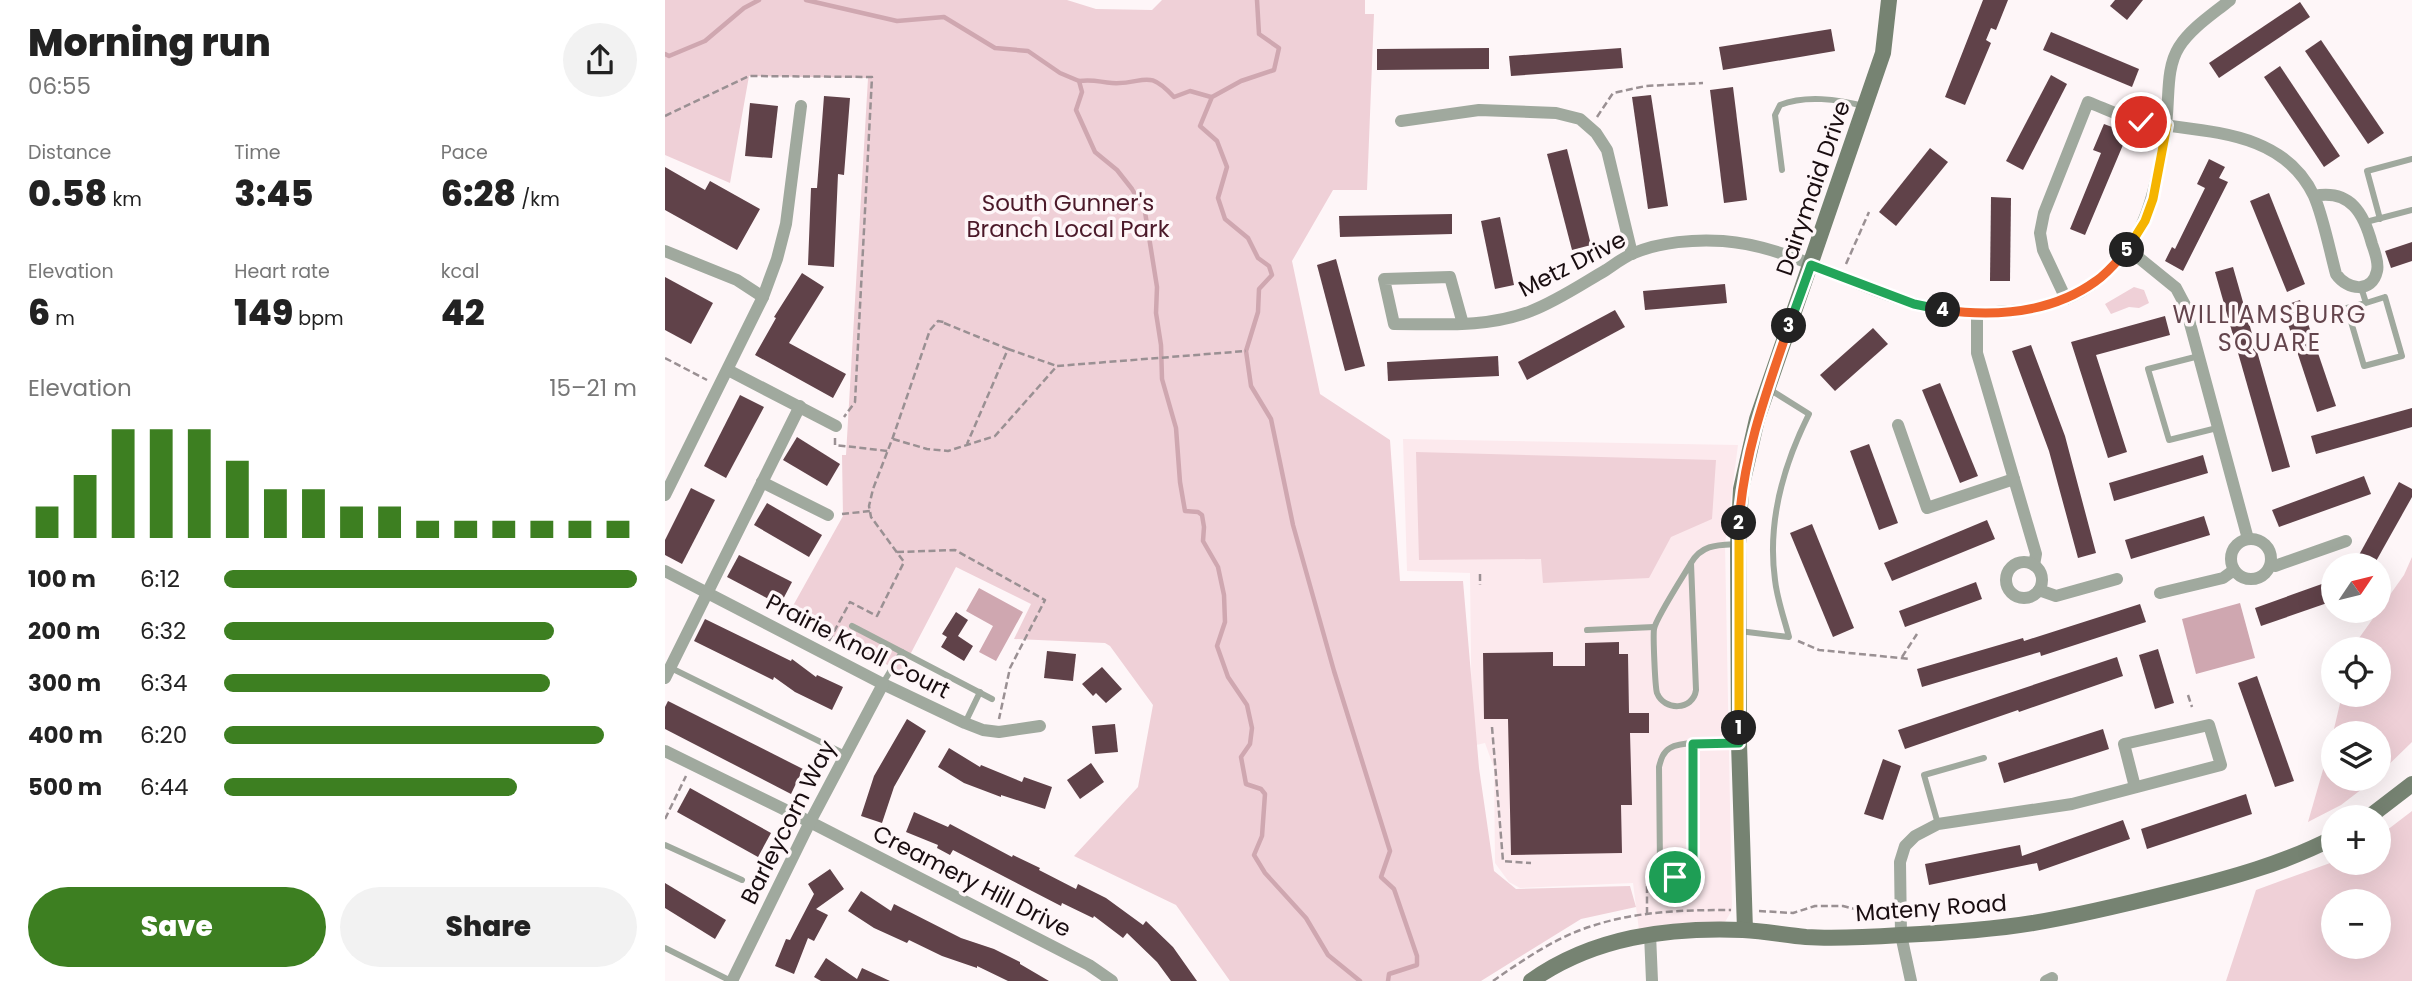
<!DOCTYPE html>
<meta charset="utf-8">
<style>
body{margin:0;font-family:Poppins,sans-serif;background:#f2f2f2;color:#222;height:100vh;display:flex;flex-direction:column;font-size:26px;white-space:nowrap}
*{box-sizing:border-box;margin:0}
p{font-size:23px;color:#767676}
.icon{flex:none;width:38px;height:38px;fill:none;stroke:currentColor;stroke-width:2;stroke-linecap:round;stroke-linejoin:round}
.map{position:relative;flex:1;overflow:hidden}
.drawer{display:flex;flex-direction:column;background:#fff;width:665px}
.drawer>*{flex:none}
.needle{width:46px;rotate:55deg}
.tools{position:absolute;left:1656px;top:553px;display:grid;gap:14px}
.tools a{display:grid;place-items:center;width:70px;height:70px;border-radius:50%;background:#fff;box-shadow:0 7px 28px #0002;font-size:35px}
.pin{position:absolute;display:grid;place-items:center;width:60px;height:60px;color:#fff;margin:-30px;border:4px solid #fff;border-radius:50%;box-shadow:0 2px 7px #0007}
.km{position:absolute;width:35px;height:35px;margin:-18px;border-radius:50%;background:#222;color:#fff;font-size:19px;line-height:35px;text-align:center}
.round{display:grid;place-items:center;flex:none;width:74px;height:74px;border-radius:37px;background:#f2f2f2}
.overview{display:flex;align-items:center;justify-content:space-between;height:119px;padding:0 28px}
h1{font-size:38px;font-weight:800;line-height:52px}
.stats{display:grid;grid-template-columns:repeat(3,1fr);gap:10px;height:119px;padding:7px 28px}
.stats div{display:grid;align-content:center}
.stats b{font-size:35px;font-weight:800}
.stats small{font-size:19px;font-weight:400}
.stats p{font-size:19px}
.chart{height:196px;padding:14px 28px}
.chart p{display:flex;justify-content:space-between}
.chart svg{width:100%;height:126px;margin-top:7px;stroke:#3d7f21;stroke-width:6}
.button{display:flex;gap:14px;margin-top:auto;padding:14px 28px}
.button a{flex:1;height:80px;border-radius:42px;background:#3d7f21;color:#fff;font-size:28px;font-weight:800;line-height:80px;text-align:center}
.button a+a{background:#f2f2f2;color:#222}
ul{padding:0 28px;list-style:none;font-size:23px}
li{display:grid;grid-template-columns:112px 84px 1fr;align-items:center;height:52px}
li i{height:18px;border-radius:9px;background:#3d7f21}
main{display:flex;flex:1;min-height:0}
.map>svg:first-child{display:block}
.built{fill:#fce9ed}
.green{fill:#efd0d7;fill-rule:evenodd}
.water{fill:#cfa7b0}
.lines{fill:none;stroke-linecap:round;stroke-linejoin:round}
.stream{stroke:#cfa7b0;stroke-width:4.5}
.building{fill:#604249}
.path{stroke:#9a9093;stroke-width:2.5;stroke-dasharray:7 3.5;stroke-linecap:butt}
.lane{stroke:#a0a99e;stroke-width:6}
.street{stroke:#a0a99e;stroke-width:12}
.secondary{stroke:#768372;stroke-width:16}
.split-1-casing{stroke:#fff;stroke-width:14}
.split-2-casing{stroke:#fff;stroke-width:14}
.split-3-casing{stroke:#fff;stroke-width:14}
.split-4-casing{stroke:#fff;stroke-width:14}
.split-5-casing{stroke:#fff;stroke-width:14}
.split-6-casing{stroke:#fff;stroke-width:14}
.split-1{stroke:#22a559;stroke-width:9}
.split-2{stroke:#f5b400;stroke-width:9}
.split-3{stroke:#f0652b;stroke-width:9}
.split-4{stroke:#22a559;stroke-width:9}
.split-5{stroke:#f0652b;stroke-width:9}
.split-6{stroke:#f5b400;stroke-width:9}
.labels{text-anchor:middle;stroke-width:7;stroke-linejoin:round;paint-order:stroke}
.street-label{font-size:23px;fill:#190d10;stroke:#fef6f8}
.park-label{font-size:23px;fill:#4b1929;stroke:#fef6f8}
.neighbourhood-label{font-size:24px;letter-spacing:2px;fill:#64454d;stroke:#fef6f8}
</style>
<main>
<section class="drawer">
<div class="overview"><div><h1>Morning run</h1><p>06:55</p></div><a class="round"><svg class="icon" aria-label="share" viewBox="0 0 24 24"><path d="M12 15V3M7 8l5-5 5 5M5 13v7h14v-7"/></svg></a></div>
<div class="stats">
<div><p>Distance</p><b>0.58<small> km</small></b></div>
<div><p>Time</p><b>3:45</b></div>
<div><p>Pace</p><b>6:28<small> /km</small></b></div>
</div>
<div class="stats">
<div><p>Elevation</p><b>6<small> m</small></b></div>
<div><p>Heart rate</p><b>149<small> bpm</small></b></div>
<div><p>kcal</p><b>42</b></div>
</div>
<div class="chart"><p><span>Elevation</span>15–21 m</p>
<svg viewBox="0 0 160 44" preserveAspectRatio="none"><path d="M5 44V33M15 44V22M25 44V6M35 44V6M45 44V6M55 44V17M65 44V27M75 44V27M85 44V33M95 44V33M105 44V38M115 44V38M125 44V38M135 44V38M145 44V38M155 44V38"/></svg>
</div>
<ul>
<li><b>100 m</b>6:12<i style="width:100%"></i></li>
<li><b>200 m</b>6:32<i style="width:80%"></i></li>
<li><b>300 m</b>6:34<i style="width:79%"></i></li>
<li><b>400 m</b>6:20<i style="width:92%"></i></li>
<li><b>500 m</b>6:44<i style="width:71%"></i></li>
</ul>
<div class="button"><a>Save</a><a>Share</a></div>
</section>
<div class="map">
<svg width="1747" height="981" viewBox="0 0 1747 981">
<rect width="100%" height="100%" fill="#fef6f8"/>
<polygon class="built" points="738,439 1073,445 1060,544 1067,910 1060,922 1050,925 974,930 968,883 855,888 844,882 830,863 829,768 820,743 807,746 805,573 742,571"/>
<g class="green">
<polygon points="0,0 402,0 431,9 487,10 497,0 700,0 700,14 709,14 702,190 668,190 627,261 655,394 725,440 735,581 798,581 814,768 829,871 851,889 965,886 971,907 916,919 816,981 565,981 511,905 409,856 473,787 488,705 445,646 440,643 349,639 366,604 291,567 236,672 124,613 178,516 177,455 181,455 203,78 84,76 65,183 0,155"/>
<polygon points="1469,287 1479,290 1484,303 1474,308 1464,307 1446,314 1440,304"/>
<polygon points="751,452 1051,460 1047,519 1006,537 984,578 878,583 876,559 754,560"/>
<polygon points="1747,557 1747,742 1713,775 1713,733 1668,733 1677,695 1713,695 1713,649 1687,648 1739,575"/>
<polygon points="1668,735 1668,779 1710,779 1676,805 1643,822"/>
<path d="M1747,811V981H1561L1591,890L1668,862L1713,863V837ZM1668,901H1713V947H1668Z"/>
</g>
<g class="water">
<polygon points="314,588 358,612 331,661 314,652 328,626 301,611"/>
<polygon points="1575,603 1590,658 1531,674 1517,619"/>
</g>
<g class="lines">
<g class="stream">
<polyline points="141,0 232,21 279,17 330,48 363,51 395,73 414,81 417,92 411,110 430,152 452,170 467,189 480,212 492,287 491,313 496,345 497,379 511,428 515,482 520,511 533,512 537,515 539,527 538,541 553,567 559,595 560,622 552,646 563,677 582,705 587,728 585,744 576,757 581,784 596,789 600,794 597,836 589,855 600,873 641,918 663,955 695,981"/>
<polyline points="592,0 594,34 614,48 609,70 576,81 547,97 535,126 552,141 562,167 553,198 560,219 583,238 593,258 604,266 607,275 594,289 593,312 581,351 586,386 606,419 628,525 669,671 725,851 716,877 729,889 752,956 752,965 724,974 723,981"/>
<polyline points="0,54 4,56 40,41 79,8 94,0"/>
<path d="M414,81C429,79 434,82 447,83C480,85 481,67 509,97L525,91L546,97"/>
</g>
</g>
<g class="building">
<polygon points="1318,0 1343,0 1331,30 1326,28 1321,40 1326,43 1300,105 1280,97"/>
<polygon points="1450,0 1478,0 1462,20 1445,6"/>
<polygon points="1635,2 1645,17 1554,78 1544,63"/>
<polygon points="1166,29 1170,51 1058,70 1054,47"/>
<polygon points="1386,32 1474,69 1467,87 1378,50"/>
<polygon points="1656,40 1719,133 1703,144 1640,51"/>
<polygon points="824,48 824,69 712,70 712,49"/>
<polygon points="956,48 958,68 846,76 844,56"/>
<polygon points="1615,66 1675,156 1659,167 1599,77"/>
<polygon points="1386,75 1402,84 1358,170 1341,161"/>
<polygon points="1068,87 1082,200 1059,203 1045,90"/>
<polygon points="986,95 1003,206 983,209 967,97"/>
<polygon points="159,96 185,98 179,175 173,174 169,267 143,265 146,188 152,188"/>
<polygon points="85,103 113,106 107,158 80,156"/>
<polygon points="1439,124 1463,133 1420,235 1405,229 1436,153 1428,150"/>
<polygon points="1265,148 1283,162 1231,226 1214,212"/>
<polygon points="902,149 926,245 907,250 882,154"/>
<polygon points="1544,159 1560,167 1554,178 1563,182 1518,271 1500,261 1507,247 1510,249 1540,188 1532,184"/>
<polygon points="0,167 40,190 45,181 95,209 72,250 0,210"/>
<polygon points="1604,193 1640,284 1622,292 1585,201"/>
<polygon points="1326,197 1346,198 1345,281 1325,281"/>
<polygon points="787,214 787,234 675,237 674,216"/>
<polygon points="835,217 849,285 830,289 816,221"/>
<polygon points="1747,242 1747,261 1726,268 1720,251"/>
<polygon points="671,259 700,366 680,371 652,265"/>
<polygon points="1568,267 1625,467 1607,472 1550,272"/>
<polygon points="137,273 159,287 124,343 181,374 168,398 90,355 111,318 109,317"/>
<polygon points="0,277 48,303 26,344 0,330"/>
<polygon points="1060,284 1062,303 980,310 978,291"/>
<polygon points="1635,300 1671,406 1652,412 1617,306"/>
<polygon points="950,310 960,327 862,380 853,362"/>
<polygon points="1500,316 1505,335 1431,355 1462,452 1443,458 1406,342"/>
<polygon points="1208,328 1223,344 1170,391 1155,375"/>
<polygon points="1366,345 1400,436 1431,553 1413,558 1384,451 1347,351"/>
<polygon points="833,356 834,376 723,381 722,362"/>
<polygon points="1275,383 1313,476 1295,483 1257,390"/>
<polygon points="75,395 99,407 61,478 39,466"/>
<polygon points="1747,408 1747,427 1651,454 1646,436"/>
<polygon points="132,437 175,464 162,486 118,460"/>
<polygon points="1204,444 1233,523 1214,530 1185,451"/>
<polygon points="1538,455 1543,473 1449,501 1444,483"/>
<polygon points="1699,476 1706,494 1614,527 1607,510"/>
<polygon points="1734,482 1747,489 1747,497 1710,563 1694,555"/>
<polygon points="26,488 50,500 17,564 0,555 0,540"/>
<polygon points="102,503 157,535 144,557 89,525"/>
<polygon points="1539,516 1545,535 1466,559 1460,540"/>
<polygon points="1322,520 1330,539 1227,581 1219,563"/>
<polygon points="1147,524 1189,628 1168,637 1125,533"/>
<polygon points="74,555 127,582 115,605 62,577"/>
<polygon points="1668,580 1668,601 1596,626 1590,608"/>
<polygon points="1311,582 1317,599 1240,627 1234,611"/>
<polygon points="1475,604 1481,622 1376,656 1375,652 1257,687 1252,669 1358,638 1359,641"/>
<polygon points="291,612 303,620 293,636 308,646 299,661 276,647 282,637 277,634"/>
<polygon points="40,619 126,661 127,659 151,677 152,675 178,687 167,710 130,692 109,677 108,680 29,641"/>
<polygon points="954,642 954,654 963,654 964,713 984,713 984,733 965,733 967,805 956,805 957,853 846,855 843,719 819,719 818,653 888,652 888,666 920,666 920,643"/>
<polygon points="1493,649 1509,703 1490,709 1474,655"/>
<polygon points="382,651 411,654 408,681 379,678"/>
<polygon points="1452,657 1458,676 1354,712 1353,710 1240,749 1233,730"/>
<polygon points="437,667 457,689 441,703 431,693 428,696 417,684"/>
<polygon points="1592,676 1629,781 1610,787 1573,683"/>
<polygon points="3,701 138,769 126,794 0,729 0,707"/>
<polygon points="242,719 261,731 229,787 217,823 196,816 209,776"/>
<polygon points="450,724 453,752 430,754 427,726"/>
<polygon points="1438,729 1444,749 1339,783 1333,763"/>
<polygon points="284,748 315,767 316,765 357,782 359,777 387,787 380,809 336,795 336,797 299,783 273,767"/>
<polygon points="1218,759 1236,766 1218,820 1199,814"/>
<polygon points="426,763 439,782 415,799 402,780"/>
<polygon points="25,788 106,833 93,857 12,812"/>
<polygon points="1581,794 1587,814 1482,849 1476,829"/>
<polygon points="249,812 283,827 285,824 347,857 348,855 375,868 374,870 411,889 413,884 441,898 478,925 481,921 508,947 532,981 506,981 492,962 462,933 458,938 429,916 428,918 397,903 396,906 288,850 285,855 272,848 273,845 241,832"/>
<polygon points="1458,820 1465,839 1374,871 1372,863 1264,885 1260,864 1355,845 1357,856"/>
<polygon points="165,869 179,889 151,909 163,915 149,941 143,938 129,974 110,966 121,939 125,940 149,894 143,884"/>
<polygon points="0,883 61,920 50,939 0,908"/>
<polygon points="196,891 226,911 229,904 296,938 329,949 355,962 355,964 384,981 343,981 312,966 312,968 277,956 244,940 242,943 209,928 183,911"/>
<polygon points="161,958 192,979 197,968 225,981 156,981 149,977"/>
</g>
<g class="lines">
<g class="path">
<polyline points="0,116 84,76 207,77 190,402 179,417"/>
<polyline points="932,117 948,93 981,86 1038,83"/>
<polyline points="1181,264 1204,212"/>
<polyline points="279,323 343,349 302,444"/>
<polyline points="343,349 392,366"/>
<polyline points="0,358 42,380"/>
<polyline points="170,438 170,445 223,451"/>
<polyline points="228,439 262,449 283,451 330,436 392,366 581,351"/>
<polyline points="177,514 205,511"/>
<polyline points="232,552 290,550 380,600 345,668 334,719"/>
<polyline points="815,574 815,585"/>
<polyline points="164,641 185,602 212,616 239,562 206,517 204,506 208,489 228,437 265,330 273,321 279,322"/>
<polyline points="1133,641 1154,650 1246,659"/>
<polyline points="1237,657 1252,634"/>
<polyline points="1523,695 1527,707"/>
<polyline points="827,727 838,861 866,863"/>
<polyline points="0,819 21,776"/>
<polyline points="1094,911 1128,913 1150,906 1178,906 1198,911 1205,922"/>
<polyline points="982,914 982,885"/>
<path d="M828,981C858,960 891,937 927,926C972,911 1019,910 1066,910"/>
</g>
<g class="lane">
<path d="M1117,170L1110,115L1115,105C1140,95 1173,99 1198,106"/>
<polyline points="1715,219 1702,171 1747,159"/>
<polyline points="1701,222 1747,210"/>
<polyline points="1696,287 1701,303 1682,308 1699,366 1737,356 1720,297 1701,303"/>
<polyline points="1534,356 1483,369 1504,440 1552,428"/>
<path d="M1026,563L1031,690C1028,711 999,711 992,693C990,687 988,636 989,629C991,618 1019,575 1026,563C1037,544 1053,545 1073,544"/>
<polyline points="187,626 327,699"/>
<polyline points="922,630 989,627"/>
<path d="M1074,631L1124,637C1119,618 1112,599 1110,580C1102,522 1118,466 1144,414L1104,389"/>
<polyline points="6,668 180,754"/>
<polyline points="218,683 237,652"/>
<polyline points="300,723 315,692"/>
<path d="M1028,744V861C1023,880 1006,881 995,866L994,767C996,759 998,752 1005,748C1018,740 1057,743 1074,743"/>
<polyline points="1273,824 1259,775 1319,758"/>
<polyline points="0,845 77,880"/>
<polyline points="0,948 66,981"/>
</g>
<g class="street">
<polyline points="736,121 814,110 891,113 915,119 931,133 942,150 967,254"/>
<polyline points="1463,249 1511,288 1520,305 1583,539"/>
<polyline points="0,251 72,280 98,297"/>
<path d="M1401,299L1378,250L1375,233L1379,213L1423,102C1441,109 1460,119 1479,122C1541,133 1617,129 1649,196C1658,216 1665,252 1671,274C1682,290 1707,294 1712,271C1714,263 1710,252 1707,244C1699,214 1686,189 1649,196"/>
<polyline points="1312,314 1312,353 1371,554 1369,565"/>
<path d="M798,324L785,277L719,279L729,324C775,324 822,328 866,311C892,301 917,284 941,270C950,264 959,257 969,253C995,242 1030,239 1058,241C1126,246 1186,287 1251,304C1283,313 1314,314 1346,311C1377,309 1412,299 1435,278C1475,242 1485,213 1495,162C1498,146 1501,131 1502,114C1504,92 1502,66 1514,47C1526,28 1548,14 1565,0"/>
<polyline points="63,370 171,426"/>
<polyline points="1233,425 1262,508 1349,479"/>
<polyline points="97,482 163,515"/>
<polyline points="0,495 98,297 112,259 121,224 136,106"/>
<circle cx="1586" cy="559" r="20"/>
<circle cx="1359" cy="580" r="18"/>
<polyline points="1606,564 1610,566 1681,541"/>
<polyline points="0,571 218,684 300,723 318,730 334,732 375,726"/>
<polyline points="1374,590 1391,596 1452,579"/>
<polyline points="1495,593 1558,578 1569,570"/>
<polyline points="0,678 135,406"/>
<polyline points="0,751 145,822 424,965 447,981"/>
<polyline points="985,934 987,981"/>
<polyline points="67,981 145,822 218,684"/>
<polyline points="1246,981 1236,935 1235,862 1240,846 1250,836 1273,824 1407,804 1556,765 1544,725 1459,744 1470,787"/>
<polyline points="1381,981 1387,978"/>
</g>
<g class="secondary">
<polyline points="1704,817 1747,784"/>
<polyline points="1080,930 1074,743 1073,544 1076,489 1092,419 1218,53 1224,0"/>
<path d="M866,981C928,937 1003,927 1078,930C1099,931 1120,935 1141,937C1172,939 1205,937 1236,935C1280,933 1325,930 1368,923C1417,915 1465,903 1513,891C1565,878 1620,863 1668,838"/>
</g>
</g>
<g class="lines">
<g class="split-1-casing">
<path id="split-1" d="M1010,877C1021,875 1025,871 1028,861V744L1074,743V728"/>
</g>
<g class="split-2-casing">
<polyline id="split-2" points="1074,728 1074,523"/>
</g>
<g class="split-3-casing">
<path id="split-3" d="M1074,523C1079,452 1101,393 1124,326"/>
</g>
<g class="split-4-casing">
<polyline id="split-4" points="1124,326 1146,265 1249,304 1278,310"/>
</g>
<g class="split-5-casing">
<path id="split-5" d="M1278,310C1331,317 1387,313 1431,281C1443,273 1453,260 1462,250"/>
</g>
<g class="split-6-casing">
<polyline id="split-6" points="1462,250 1480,221 1488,199 1502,125 1476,122"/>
</g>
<use href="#split-1" class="split-1"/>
<use href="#split-2" class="split-2"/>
<use href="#split-3" class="split-3"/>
<use href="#split-4" class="split-4"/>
<use href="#split-5" class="split-5"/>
<use href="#split-6" class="split-6"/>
</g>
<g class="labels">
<g class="street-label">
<text transform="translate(1148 188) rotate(-71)" y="8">Dairymaid Drive</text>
<text transform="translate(907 264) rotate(-27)" y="8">Metz Drive</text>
<text transform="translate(193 646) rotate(27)" y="8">Prairie Knoll Court</text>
<text transform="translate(123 822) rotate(-63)" y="8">Barleycorn Way</text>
<text transform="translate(307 881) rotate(27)" y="8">Creamery Hill Drive</text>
<text transform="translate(1266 908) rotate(-4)" y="8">Mateny Road</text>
</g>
<g class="park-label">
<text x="403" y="211">South Gunner's<tspan x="403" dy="26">Branch Local Park</tspan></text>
</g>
<g class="neighbourhood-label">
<text x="1605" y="323">WILLIAMSBURG<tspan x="1605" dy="28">SQUARE</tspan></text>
</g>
</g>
</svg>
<div class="tools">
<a><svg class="needle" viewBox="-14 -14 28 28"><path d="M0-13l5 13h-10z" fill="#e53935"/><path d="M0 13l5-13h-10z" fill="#767676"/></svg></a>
<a><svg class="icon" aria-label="locate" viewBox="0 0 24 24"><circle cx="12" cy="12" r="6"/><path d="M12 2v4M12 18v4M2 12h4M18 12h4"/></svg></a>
<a><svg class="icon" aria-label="layers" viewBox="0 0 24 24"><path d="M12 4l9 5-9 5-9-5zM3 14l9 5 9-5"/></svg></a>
<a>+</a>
<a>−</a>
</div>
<div class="pin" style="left:1010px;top:877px;background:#1e9e55"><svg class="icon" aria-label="arrive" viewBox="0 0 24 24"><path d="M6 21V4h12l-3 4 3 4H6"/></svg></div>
<div class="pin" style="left:1476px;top:122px;background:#d93025"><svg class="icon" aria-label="check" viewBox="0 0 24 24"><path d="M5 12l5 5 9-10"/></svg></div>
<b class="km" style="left:1074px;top:728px">1</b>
<b class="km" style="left:1074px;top:523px">2</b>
<b class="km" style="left:1124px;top:326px">3</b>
<b class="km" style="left:1278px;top:310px">4</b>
<b class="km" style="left:1462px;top:250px">5</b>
</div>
</main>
